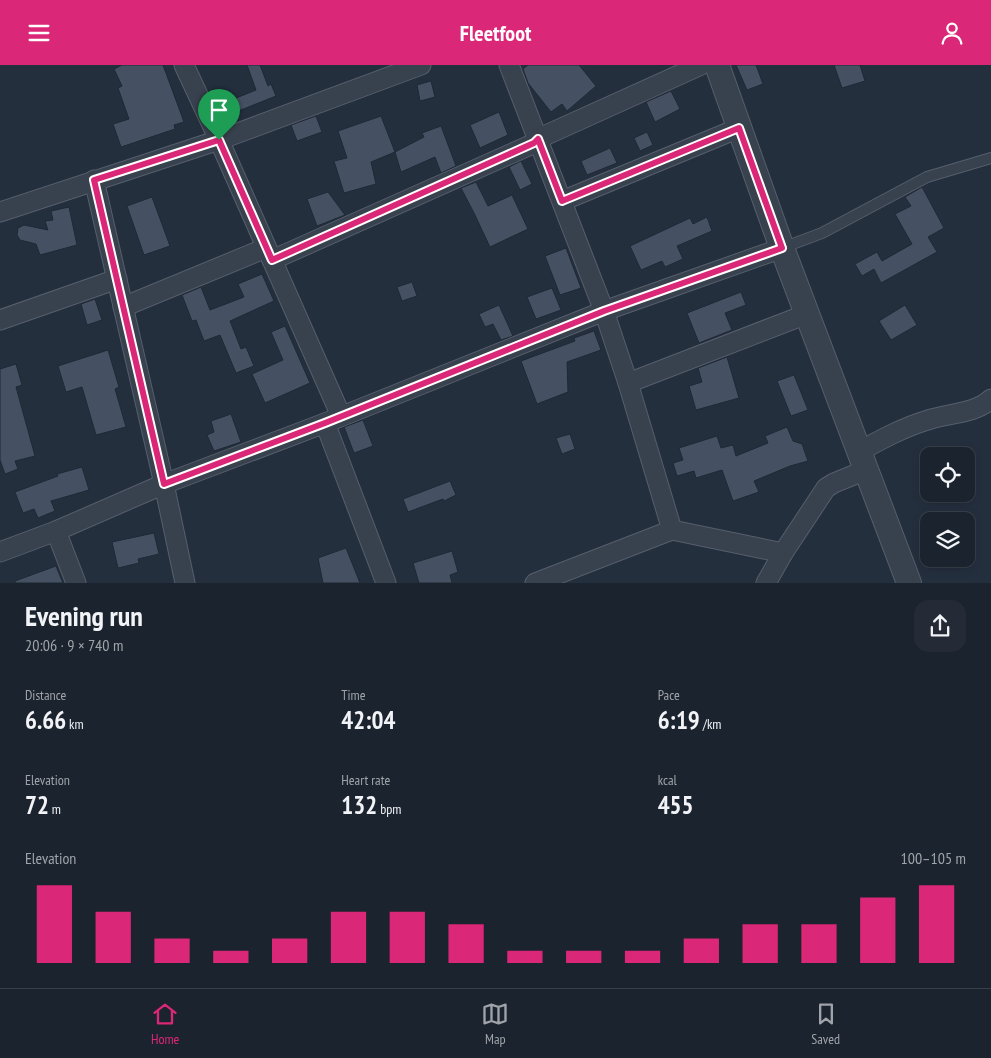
<!DOCTYPE html>
<meta charset="utf-8">
<style>
body{margin:0;font-family:"PT Sans Narrow",sans-serif;background:#242b36;color:#f1f3f6;height:100vh;display:flex;flex-direction:column;font-size:19px;white-space:nowrap}
*{box-sizing:border-box;margin:0}
p{font-size:16px;color:#a0a4aa}
.icon{flex:none;width:28px;height:28px;fill:none;stroke:currentColor;stroke-width:2;stroke-linecap:round;stroke-linejoin:round}
.map{position:relative;height:518px;overflow:hidden}
.panel{display:flex;flex-direction:column;background:#1b232e;flex:1}
.panel>*{flex:none}
.tools{position:absolute;left:920px;top:382px;display:grid;gap:10px}
.tools a{display:grid;place-items:center;width:55px;height:55px;border-radius:10px;background:#1b232e;box-shadow:0 2px 8px #0003,0 0 0 1px #39404a;font-size:25px}
.pin{position:absolute;display:grid;place-items:center;width:42px;height:42px;color:#fff;margin:-51px -21px;border-radius:50% 50% 50% 0;rotate:-45deg;box-shadow:0 0 5px #0007}
.pin .icon{rotate:45deg}
.round{display:grid;place-items:center;flex:none;width:52px;height:52px;border-radius:15px;background:#242b36}
.summary{display:flex;align-items:center;justify-content:space-between;height:85px;padding:0 25px}
h1{font-size:28px;font-weight:600;line-height:38px}
.figures{display:grid;grid-template-columns:repeat(3,1fr);gap:8px;height:85px;padding:5px 25px}
.figures div{display:grid;align-content:center}
.figures b{font-size:25px;font-weight:600}
.figures small{font-size:14px;font-weight:400}
.figures p{font-size:14px}
.chart{height:140px;padding:10px 25px}
.chart p{display:flex;justify-content:space-between}
.chart svg{width:100%;height:90px;margin-top:5px;stroke:#db2777;stroke-width:6}
header{display:flex;justify-content:space-between;align-items:center;height:65px;padding:0 25px;background:#db2777;color:#fff;font-size:22px;font-weight:600}
.dock{display:flex;justify-content:space-around;align-items:center;height:70px;border-top:1px solid #39404a;background:#1b232e;font-size:14px;color:#a0a4aa}
.dock a{display:grid;justify-items:center;gap:2px}
.dock .active{color:#db2777}
.map>svg:first-child{display:block}
.building{fill:#455162;stroke:#1f2835}
.lines{fill:none;stroke-linecap:round;stroke-linejoin:round}
.service-casing{stroke:#565f6c;stroke-width:12}
.minor-casing{stroke:#565f6c;stroke-width:21}
.tertiary-casing{stroke:#565f6c;stroke-width:26}
.service{stroke:#38414e;stroke-width:10}
.minor{stroke:#38414e;stroke-width:19}
.tertiary{stroke:#38414e;stroke-width:24}
.route-casing{stroke:#fff;stroke-width:10}
.route{stroke:#db2777;stroke-width:6}
</style>
<header><svg class="icon" aria-label="menu" viewBox="0 0 24 24"><path d="M4 6h16M4 12h16M4 18h16"/></svg>Fleetfoot<svg class="icon" aria-label="person" viewBox="0 0 24 24"><circle cx="12" cy="8" r="4"/><path d="M4 21q1-7 8-7t8 7"/></svg></header>
<div class="map">
<svg width="991" height="518" viewBox="0 0 991 518">
<rect width="100%" height="100%" fill="#242f3e"/>
<g class="building">
<polygon points="122,0 163,0 184,57 174,60 175,64 121,82 113,59 129,54 118,23 122,21 114,4"/>
<polygon points="247,0 260,0 268,21 271,19 276,31 221,53 216,41 256,25"/>
<polygon points="528,0 579,0 596,21 567,46 562,39 551,47 528,18 523,4"/>
<polygon points="736,0 756,0 763,19 747,25"/>
<polygon points="834,0 860,0 865,16 842,23"/>
<polygon points="431,16 435,32 420,36 417,20"/>
<polygon points="671,26 680,44 655,57 646,37"/>
<polygon points="499,47 508,70 480,83 470,60"/>
<polygon points="316,51 322,67 297,76 291,60"/>
<polygon points="381,51 395,87 371,97 376,119 344,128 334,96 347,93 338,66"/>
<polygon points="441,61 456,101 441,108 435,92 401,107 395,87 424,72 422,68"/>
<polygon points="647,67 653,80 640,86 634,73"/>
<polygon points="610,83 617,98 587,110 581,96"/>
<polygon points="521,96 532,119 520,125 509,102"/>
<polygon points="476,117 488,141 512,130 528,164 490,182 474,148 461,123"/>
<polygon points="922,122 944,163 928,172 937,187 881,218 874,204 862,211 855,199 877,187 882,196 912,179 895,149 911,141 905,132"/>
<polygon points="328,127 345,150 317,161 307,134"/>
<polygon points="152,132 170,181 144,190 127,141"/>
<polygon points="69,142 77,180 40,190 36,179 20,175 17,170 18,163 24,160 48,165 45,156 53,155 51,146"/>
<polygon points="707,152 712,166 677,181 683,194 665,202 662,196 641,205 630,181 690,153 693,159"/>
<polygon points="566,183 581,223 560,230 545,191"/>
<polygon points="262,209 274,236 230,256 241,284 246,282 254,301 236,308 220,270 204,276 196,255 192,256 182,230 201,222 210,245 244,232 238,219"/>
<polygon points="412,217 417,231 402,236 397,222"/>
<polygon points="552,223 561,245 536,254 527,232"/>
<polygon points="741,227 746,240 725,248 732,265 699,278 687,248"/>
<polygon points="95,234 102,255 87,260 81,239"/>
<polygon points="499,240 513,271 501,275 493,259 485,262 479,249"/>
<polygon points="905,240 917,260 891,275 879,256"/>
<polygon points="285,261 310,318 265,338 252,309 283,295 271,267"/>
<polygon points="594,266 601,285 567,297 568,327 537,339 521,296 575,276 574,273"/>
<polygon points="108,285 119,322 115,324 126,362 96,370 82,322 66,327 58,301"/>
<polygon points="727,292 739,333 696,345 689,321 702,317 698,303"/>
<polygon points="16,299 22,320 16,322 35,391 15,396 18,404 5,409 0,395 0,304"/>
<polygon points="794,310 808,345 791,351 777,316"/>
<polygon points="231,349 241,377 214,386 207,370 214,367 211,356"/>
<polygon points="363,355 373,381 354,388 344,362"/>
<polygon points="787,362 793,376 802,379 808,396 790,401 754,416 759,427 733,436 722,405 696,413 694,406 677,411 673,398 683,395 679,383 717,371 721,383 733,380 736,391 768,378 765,371"/>
<polygon points="570,369 575,384 562,389 556,373"/>
<polygon points="82,402 89,425 51,436 55,446 38,453 34,444 23,448 15,427 58,411 57,409"/>
<polygon points="450,416 456,430 444,436 443,434 408,447 403,434"/>
<polygon points="154,468 159,489 138,494 139,498 118,503 112,477"/>
<polygon points="346,483 360,518 323,518 318,493"/>
<polygon points="452,486 458,507 450,510 452,518 419,518 413,498"/>
<polygon points="56,501 63,518 15,518 15,516"/>
</g>
<g class="lines">
<g class="service-casing">
<polyline id="service" points="782,183 822,168 927,112 991,93"/>
</g>
<g class="minor-casing">
<g id="minor">
<polyline points="184,0 219,75 341,351"/>
<polyline points="509,0 604,246 628,318 672,465 783,488"/>
<polyline points="94,115 164,419 185,518"/>
<polyline points="562,136 739,63"/>
<polyline points="0,147 219,75 421,0"/>
<polyline points="272,195 535,78 544,71 701,0"/>
<polyline points="123,242 266,183"/>
<polyline points="0,255 117,214"/>
<polyline points="628,318 807,249"/>
<polyline points="325,358 386,518"/>
<path d="M860,386C882,374 904,362 928,355C949,348 975,349 991,334"/>
<polyline points="56,466 76,518"/>
<polyline points="0,487 56,466 164,419 325,358 604,246 782,183"/>
<polyline points="535,518 672,465"/>
<polyline points="766,518 783,488 826,423 834,418 866,405"/>
</g>
</g>
<g class="tertiary-casing">
<polyline id="tertiary" points="717,0 782,183 909,518"/>
</g>
<use href="#service" class="service"/>
<use href="#minor" class="minor"/>
<use href="#tertiary" class="tertiary"/>
</g>
<g class="lines">
<g class="route-casing">
<polygon id="route" points="739,63 782,183 604,246 325,358 164,419 94,115 219,75 272,195 534,78 538,74 562,136"/>
</g>
<use href="#route" class="route"/>
</g>
</svg>
<div class="tools">
<a><svg class="icon" aria-label="locate" viewBox="0 0 24 24"><circle cx="12" cy="12" r="6"/><path d="M12 2v4M12 18v4M2 12h4M18 12h4"/></svg></a>
<a><svg class="icon" aria-label="layers" viewBox="0 0 24 24"><path d="M12 4l9 5-9 5-9-5zM3 14l9 5 9-5"/></svg></a>
</div>
<div class="pin" style="left:219px;top:75px;background:#1e9e55"><svg class="icon" aria-label="arrive" viewBox="0 0 24 24"><path d="M6 21V4h12l-3 4 3 4H6"/></svg></div>
</div>
<section class="panel">
<div class="summary"><div><h1>Evening run</h1><p>20:06 · 9 × 740 m</p></div><a class="round"><svg class="icon" aria-label="share" viewBox="0 0 24 24"><path d="M12 15V3M7 8l5-5 5 5M5 13v7h14v-7"/></svg></a></div>
<div class="figures">
<div><p>Distance</p><b>6.66<small> km</small></b></div>
<div><p>Time</p><b>42:04</b></div>
<div><p>Pace</p><b>6:19<small> /km</small></b></div>
</div>
<div class="figures">
<div><p>Elevation</p><b>72<small> m</small></b></div>
<div><p>Heart rate</p><b>132<small> bpm</small></b></div>
<div><p>kcal</p><b>455</b></div>
</div>
<div class="chart"><p><span>Elevation</span>100–105 m</p>
<svg viewBox="0 0 160 44" preserveAspectRatio="none"><path d="M5 44V6M15 44V19M25 44V32M35 44V38M45 44V32M55 44V19M65 44V19M75 44V25M85 44V38M95 44V38M105 44V38M115 44V32M125 44V25M135 44V25M145 44V12M155 44V6"/></svg>
</div>
</section>
<nav class="dock">
<a class="active"><svg class="icon" aria-label="home" viewBox="0 0 24 24"><path d="M3 11l9-7 9 7M6 9v11h12V9"/></svg>Home</a>
<a><svg class="icon" aria-label="map" viewBox="0 0 24 24"><path d="M3 6l6-2 6 2 6-2v14l-6 2-6-2-6 2zM9 4v14M15 6v14"/></svg>Map</a>
<a><svg class="icon" aria-label="saved" viewBox="0 0 24 24"><path d="M7 4h10v16l-5-4-5 4z"/></svg>Saved</a>
</nav>
